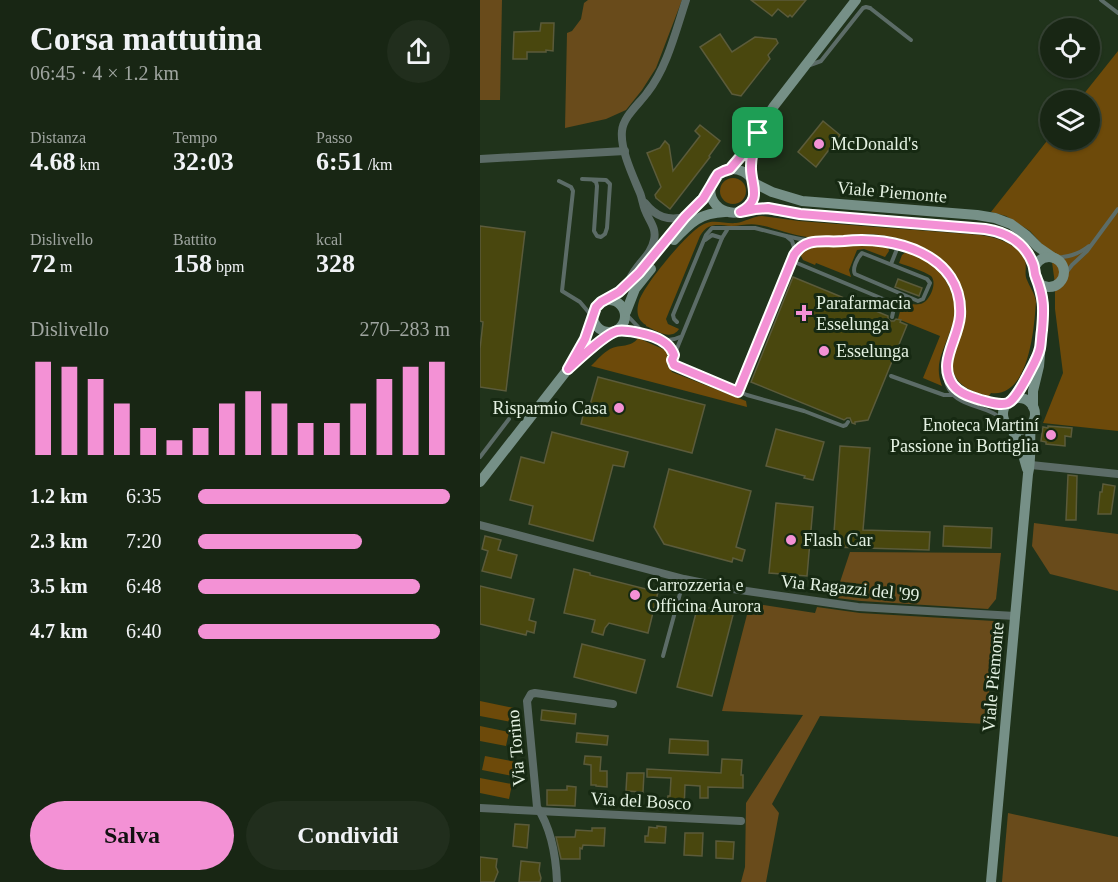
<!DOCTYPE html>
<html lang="it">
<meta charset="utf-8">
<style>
body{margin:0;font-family:Georgia,serif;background:#212e1d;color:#f1f3f6;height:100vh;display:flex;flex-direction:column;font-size:22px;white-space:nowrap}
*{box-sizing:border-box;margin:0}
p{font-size:20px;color:#9fa5a0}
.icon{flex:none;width:33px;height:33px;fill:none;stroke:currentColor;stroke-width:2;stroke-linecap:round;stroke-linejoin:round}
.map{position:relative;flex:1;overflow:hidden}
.side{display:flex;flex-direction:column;background:#182614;width:480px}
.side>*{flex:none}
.tools{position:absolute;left:560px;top:18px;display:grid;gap:12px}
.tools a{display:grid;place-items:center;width:60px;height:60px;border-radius:50%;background:#182614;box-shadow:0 2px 4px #0004,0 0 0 2px #364334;font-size:30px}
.pin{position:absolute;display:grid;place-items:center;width:51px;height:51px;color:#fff;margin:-26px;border-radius:12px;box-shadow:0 3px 9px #0006}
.round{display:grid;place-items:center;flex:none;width:63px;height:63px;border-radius:32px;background:#212e1d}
.headline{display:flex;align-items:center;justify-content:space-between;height:102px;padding:0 30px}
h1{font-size:33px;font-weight:700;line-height:45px}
.metrics{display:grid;grid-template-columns:repeat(3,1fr);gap:9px;height:102px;padding:6px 30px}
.metrics div{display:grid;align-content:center}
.metrics b{font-size:26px;font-weight:700}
.metrics small{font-size:16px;font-weight:400}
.metrics p{font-size:16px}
.chart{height:168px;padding:12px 30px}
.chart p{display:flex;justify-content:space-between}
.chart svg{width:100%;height:108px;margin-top:6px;stroke:#f391d5;stroke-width:6}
.action{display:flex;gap:12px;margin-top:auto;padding:12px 30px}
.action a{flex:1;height:69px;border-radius:36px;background:#f391d5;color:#111;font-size:24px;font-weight:700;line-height:69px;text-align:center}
.action a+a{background:#212e1d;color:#f1f3f6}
ul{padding:0 30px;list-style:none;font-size:20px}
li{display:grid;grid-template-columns:96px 72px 1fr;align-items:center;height:45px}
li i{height:15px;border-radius:8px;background:#f391d5}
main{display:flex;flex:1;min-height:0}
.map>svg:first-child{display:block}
.green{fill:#6d4a0a}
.forest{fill:#694b1b}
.building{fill:#49470e;stroke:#5b5b3b;stroke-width:1.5}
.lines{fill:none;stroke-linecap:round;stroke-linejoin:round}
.lane{stroke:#5c6c67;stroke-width:4}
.street{stroke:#5c6c67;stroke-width:8}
.secondary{stroke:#769087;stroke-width:10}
.route-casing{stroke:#fff;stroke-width:12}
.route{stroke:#f391d5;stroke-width:8}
.poi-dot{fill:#f391d5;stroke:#162912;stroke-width:2}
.labels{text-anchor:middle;stroke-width:6;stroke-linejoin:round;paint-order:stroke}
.poi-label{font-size:18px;fill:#e4f1e2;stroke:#162912;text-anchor:start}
.street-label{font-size:18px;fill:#e4f1e2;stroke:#162912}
</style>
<main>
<section class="side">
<div class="headline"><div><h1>Corsa mattutina</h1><p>06:45 · 4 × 1.2 km</p></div><a class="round"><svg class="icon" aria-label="share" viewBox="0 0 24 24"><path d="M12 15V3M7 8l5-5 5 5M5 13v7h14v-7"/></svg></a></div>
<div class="metrics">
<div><p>Distanza</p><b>4.68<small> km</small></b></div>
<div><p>Tempo</p><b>32:03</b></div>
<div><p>Passo</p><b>6:51<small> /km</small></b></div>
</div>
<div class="metrics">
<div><p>Dislivello</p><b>72<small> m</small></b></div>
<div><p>Battito</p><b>158<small> bpm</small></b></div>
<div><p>kcal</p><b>328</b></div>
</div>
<div class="chart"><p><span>Dislivello</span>270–283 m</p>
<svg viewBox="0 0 160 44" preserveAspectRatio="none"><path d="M5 44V6M15 44V8M25 44V13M35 44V23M45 44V33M55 44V38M65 44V33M75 44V23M85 44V18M95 44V23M105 44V31M115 44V31M125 44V23M135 44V13M145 44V8M155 44V6"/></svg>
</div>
<ul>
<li><b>1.2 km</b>6:35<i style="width:100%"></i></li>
<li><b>2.3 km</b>7:20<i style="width:65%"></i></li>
<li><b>3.5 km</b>6:48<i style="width:88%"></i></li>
<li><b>4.7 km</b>6:40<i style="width:96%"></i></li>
</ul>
<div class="action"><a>Salva</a><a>Condividi</a></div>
</section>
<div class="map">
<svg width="638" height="882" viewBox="0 0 638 882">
<rect width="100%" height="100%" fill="#20331b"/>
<g class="green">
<polygon points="638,51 638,431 563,423 583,373 575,309 575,284 572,262 560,242 550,231 526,216 511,212 570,137 570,140 609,140 609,100 599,100"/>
<circle cx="253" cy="191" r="13"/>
<path d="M282,216L319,221L500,235C516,237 539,244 545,261C547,267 544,274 547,280C550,288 555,293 556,302C554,329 549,398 511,393L509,396C488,392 466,380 474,354C477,344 482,334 484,324C487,304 482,284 469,268C450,245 416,235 387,234C367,234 348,239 327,237C310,235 295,228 279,225C269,223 261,226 251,226C238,225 228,222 220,236L186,319L188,324L199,329C191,341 177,331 166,326V325C157,320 156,311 159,301C164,285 208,231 224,224C234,219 245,224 256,223C265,222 273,216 282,216Z"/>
<polygon points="378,244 405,246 408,247 409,251 405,257 384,249 377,250 369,270 371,277 336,263 335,265 323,260 320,254 321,250 327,246 354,247"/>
<path d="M426,252C451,255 471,281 475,305C476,313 476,322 471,328C465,350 453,362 462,386L443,378L460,336L418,319C420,311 423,305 417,298C424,301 432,306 440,304C449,303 458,283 451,276C444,271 427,266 419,263L422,255Z"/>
<path d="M158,338L185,350L187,353V365L192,372L266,401L267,407L111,366C117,360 123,353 130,349C140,344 151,348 158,338Z"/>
<polygon points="0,701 34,708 31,722 0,716"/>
<polygon points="0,726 29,732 26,746 0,741"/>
<polygon points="5,756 36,762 33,776 2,770"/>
<polygon points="0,778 32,784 29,799 0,793"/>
</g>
<g class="forest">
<polygon points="0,0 22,0 20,100 0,100"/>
<polygon points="108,0 202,0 176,68 162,90 146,110 126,119 85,128 87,33 92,31 101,19 104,3"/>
<polygon points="554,523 638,534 638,591 570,574 552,546"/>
<polygon points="370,552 521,553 516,599 508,609 381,601 357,598 357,591"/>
<polygon points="270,603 335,613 337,607 380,613 514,621 507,724 340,716 292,804 299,813 286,882 261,882 265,867 266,803 323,715 242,711"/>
<polygon points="528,813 638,837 638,882 522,882"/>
</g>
<g class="building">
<polygon points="271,0 326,0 312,17 310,15 308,17 298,9 292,16"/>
<polygon points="61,23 74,23 73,51 66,50 66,52 47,52 47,59 33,59 34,32 60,31"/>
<polygon points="240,34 252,52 275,37 296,39 298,43 288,55 290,59 261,96 252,94 220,47"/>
<polygon points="343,121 360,135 336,167 318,152"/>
<polygon points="220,125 240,141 229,156 230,157 190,209 176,198 175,195 181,187 167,153 180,148 185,141 189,145 193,171 220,136 215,131"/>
<polygon points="0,226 45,232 26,391 0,387 0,349 3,322 0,321"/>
<polygon points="313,277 408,316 408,319 411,321 414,321 416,319 421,320 420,322 427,325 388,420 375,422 375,424 372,423 370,418 367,418 364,420 271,382"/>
<polygon points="418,279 442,288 439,296 415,287"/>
<polygon points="118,377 225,405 212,453 101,424 104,411 108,412"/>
<polygon points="568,426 592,428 591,437 585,436 585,446 566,444 566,442 561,441 563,427 568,428"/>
<polygon points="296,429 344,442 333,480 324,478 325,476 286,466"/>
<polygon points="72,432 148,452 144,467 133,465 113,541 49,524 53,506 30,500 41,457 64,463"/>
<polygon points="360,446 390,448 383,530 450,532 449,550 353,547"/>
<polygon points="189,469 271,491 256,547 265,550 262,561 253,558 252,562 184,544 174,527"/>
<polygon points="588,475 597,476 596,520 586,520"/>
<polygon points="623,484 635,486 631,514 618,514 620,492 622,492"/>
<polygon points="296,503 333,507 327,576 289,573"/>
<polygon points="464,526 512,528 511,548 463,546"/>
<polygon points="5,536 21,540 18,550 37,555 31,578 2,571 8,551 2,549"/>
<polygon points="94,569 110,573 110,575 178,592 168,633 129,623 125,628 123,635 112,632 115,620 84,613"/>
<polygon points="0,586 54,599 49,620 56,622 54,633 47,631 46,635 0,624"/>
<polygon points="218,605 253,615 232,696 197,687"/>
<polygon points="102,644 165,660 156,693 94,677"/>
<polygon points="62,710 96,714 95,724 61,720"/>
<polygon points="97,733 128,736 127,745 96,742"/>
<polygon points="190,739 228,741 228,755 189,753"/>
<polygon points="105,756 121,757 120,771 127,771 127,787 116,786 116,785 111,785 111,765 104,764"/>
<polygon points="242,759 262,760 261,775 263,775 263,788 228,787 228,798 220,798 220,786 205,785 204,810 187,810 188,796 190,796 191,778 167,777 167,769 241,773"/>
<polygon points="147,773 164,773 163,792 146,791"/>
<polygon points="87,786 96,787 95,806 67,805 67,790 87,790"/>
<polygon points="35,824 49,825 47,848 33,846"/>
<polygon points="177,826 186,827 185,843 165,842 165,836 168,836 169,827 177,828"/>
<polygon points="112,828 125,828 124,846 103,845 102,849 100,848 100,859 81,859 76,837 95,837 96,830 112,831"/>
<polygon points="205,833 223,833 222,856 204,855"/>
<polygon points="236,841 254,842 253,859 236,858"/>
<polygon points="0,857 17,859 16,867 18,872 14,882 0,882"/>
<polygon points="41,861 60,863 59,871 61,878 60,882 39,882"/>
</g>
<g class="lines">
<g class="lane">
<polyline points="621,0 638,13"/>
<polyline points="390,8 431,40"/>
<polyline points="330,65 341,61 383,8 386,7 390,8"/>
<polyline points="102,179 126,180 130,184 127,228 125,234 121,237 117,236 114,231 117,186 116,182 113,180"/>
<polyline points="79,181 91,187 93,191 82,291 100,302 111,315"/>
<polyline points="247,230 242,238 193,358 193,365 267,395 324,411 363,426 366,425 368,422"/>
<path d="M306,236C319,239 332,242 346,242C357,242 368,240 378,239C393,238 409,241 424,245C459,256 489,288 478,328C473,348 458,369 469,389C478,405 498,405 513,413C517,415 520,418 524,420"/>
<polyline points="225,240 232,235 242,238"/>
<path d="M382,253L447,279L450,283L443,299L438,301L375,274C372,269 377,258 382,253Z"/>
<polyline points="315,255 321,247 332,242"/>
<path d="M574,258C587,257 598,255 609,246"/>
<polyline points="312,261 408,301 412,304 414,308 412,317"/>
<polyline points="411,264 419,244"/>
<polyline points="582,278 592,265 607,251 638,209"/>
<polyline points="146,314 163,332"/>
<polyline points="197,322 194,319 193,315 226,235 232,228 275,228 306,236 312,241 315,250 314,255 258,392"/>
<path d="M137,331C145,332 154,331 162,332C178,335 183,345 200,337"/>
<polyline points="181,340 192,349 194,354"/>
<path d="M467,368C471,396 502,404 527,403"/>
<polyline points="411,376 464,395 472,395"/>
<polyline points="0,457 29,419"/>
<polyline points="183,656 204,579"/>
</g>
<g class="street">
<polyline points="0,159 145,151"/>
<path d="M165,203C176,217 188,221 205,217"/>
<path d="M150,279C156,264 171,256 174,240C177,228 169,221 165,210C163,205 162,198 160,193C153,176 140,149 142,131C143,117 159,104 167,93C187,68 196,30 206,0"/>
<polyline points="551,465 638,474"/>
<polyline points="0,525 204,579 253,589 378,607 535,616"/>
<polyline points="0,808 261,821"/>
<path d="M77,882C76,857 71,828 57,807L47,701L51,694L55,693L133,704"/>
</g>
<g class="secondary">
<polyline points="250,169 264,152 294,106 376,0"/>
<path d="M272,179C261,165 236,165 231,185C225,211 262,224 273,200C277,190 272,183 271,173C270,161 273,151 276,140"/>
<polyline points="274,183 292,192 322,201 497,215 515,218 531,224 546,235 558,247 574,258"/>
<path d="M260,212C285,206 295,211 319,214L513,230C536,236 547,246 555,268"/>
<path d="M194,240C211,222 220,213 245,212"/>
<circle cx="569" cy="272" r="15"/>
<circle cx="129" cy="316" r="16"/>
<polyline points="125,300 142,290 159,273 205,217 220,202 231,187"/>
<polyline points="146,312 155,289 171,269"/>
<polyline points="95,363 122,340 135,332"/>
<circle cx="539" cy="414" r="16"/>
<polyline points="531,400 542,385 556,357"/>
<polyline points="553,407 553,391 559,366 564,307 559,282"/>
<polyline points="531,428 540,444 547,469"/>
<polyline points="0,482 88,369 105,339 113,317"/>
<path d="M511,882L548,474C552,458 549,441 551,424"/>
</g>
</g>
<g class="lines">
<g class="route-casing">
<path id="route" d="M278,133C275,144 271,154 271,166C270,185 284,199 260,212L275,209L288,208L320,214L505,229C527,232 545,243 553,264C555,269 554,273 556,277C564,298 564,308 562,330C561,336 561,343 560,348C558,358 551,369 547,377C543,384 535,400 528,403C520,406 509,402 501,400C491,397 480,394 473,385C457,363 478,340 480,316C484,254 413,235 364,241C344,243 326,236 314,255L258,392L194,365L192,360L194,355C191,346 182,340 174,337C166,334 145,329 137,331C125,334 98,360 88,369L105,339L116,307L121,302L139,292L159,273L205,217L223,199L238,174L244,171L250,169L262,155Z"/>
</g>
<use href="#route" class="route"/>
</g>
<g class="poi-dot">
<circle cx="339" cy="144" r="6"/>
<path d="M321 304h6v6h6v6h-6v6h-6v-6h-6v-6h6z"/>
<circle cx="344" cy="351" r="6"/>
<circle cx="139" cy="408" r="6"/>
<circle cx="571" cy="435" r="6"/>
<circle cx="311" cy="540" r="6"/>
<circle cx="155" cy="595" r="6"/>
</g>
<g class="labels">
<g class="poi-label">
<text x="351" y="150">McDonald's</text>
<text x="336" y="309">Parafarmacia<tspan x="336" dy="21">Esselunga</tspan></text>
<text x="356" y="357">Esselunga</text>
<text x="127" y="414" text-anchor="end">Risparmio Casa</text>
<text x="559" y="431" text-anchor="end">Enoteca Martiní<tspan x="559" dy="21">Passione in Bottiglia</tspan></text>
<text x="323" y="546">Flash Car</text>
<text x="167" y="591">Carrozzeria e<tspan x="167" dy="21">Officina Aurora</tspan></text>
</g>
<g class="street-label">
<text transform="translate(412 192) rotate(5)" y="6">Viale Piemonte</text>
<text transform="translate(370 588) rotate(6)" y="6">Via Ragazzi del '99</text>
<text transform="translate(513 677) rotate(-85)" y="6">Viale Piemonte</text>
<text transform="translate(36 748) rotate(-95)" y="6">Via Torino</text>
<text transform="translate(161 801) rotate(3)" y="6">Via del Bosco</text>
</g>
</g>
</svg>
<div class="tools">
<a><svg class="icon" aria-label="locate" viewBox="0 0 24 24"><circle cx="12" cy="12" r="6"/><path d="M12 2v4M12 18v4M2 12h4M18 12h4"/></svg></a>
<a><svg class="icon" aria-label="layers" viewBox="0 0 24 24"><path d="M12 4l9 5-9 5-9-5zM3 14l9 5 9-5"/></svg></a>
</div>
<div class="pin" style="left:278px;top:133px;background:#1e9e55"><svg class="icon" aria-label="arrive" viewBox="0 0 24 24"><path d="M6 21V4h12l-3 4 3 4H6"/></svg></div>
</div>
</main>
